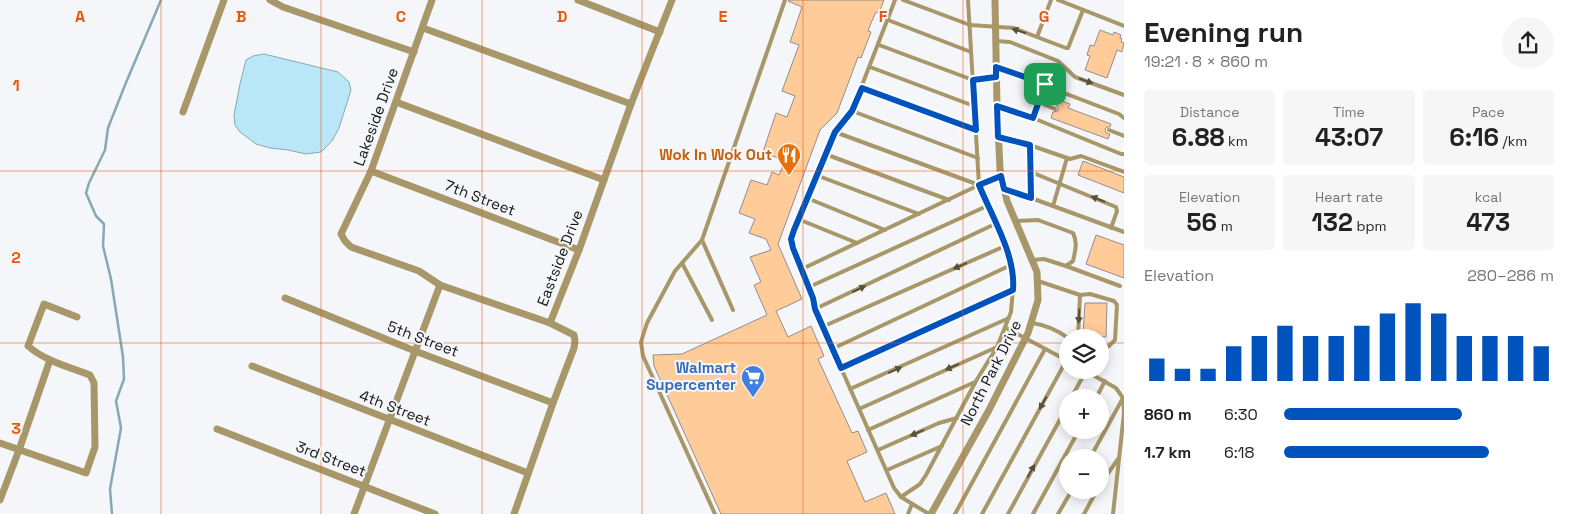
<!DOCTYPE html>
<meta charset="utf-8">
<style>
body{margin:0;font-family:"Space Grotesk",sans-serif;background:#f6f6f6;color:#222;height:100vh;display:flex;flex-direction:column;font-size:19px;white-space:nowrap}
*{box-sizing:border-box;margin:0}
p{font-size:16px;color:#767676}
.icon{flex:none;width:28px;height:28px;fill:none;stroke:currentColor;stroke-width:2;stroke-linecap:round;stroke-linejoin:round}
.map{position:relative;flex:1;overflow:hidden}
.panel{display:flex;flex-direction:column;background:#fff;width:450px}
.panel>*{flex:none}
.tools{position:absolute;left:1059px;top:329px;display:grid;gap:10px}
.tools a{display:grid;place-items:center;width:50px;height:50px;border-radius:50%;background:#fff;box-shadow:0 2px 12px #0003;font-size:25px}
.pin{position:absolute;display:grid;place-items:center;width:42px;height:42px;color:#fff;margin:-21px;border-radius:10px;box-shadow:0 2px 8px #0006}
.round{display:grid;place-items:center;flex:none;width:52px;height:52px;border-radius:26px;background:#f6f6f6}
.overview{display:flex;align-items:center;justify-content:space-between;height:85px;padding:0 20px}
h1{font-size:28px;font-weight:700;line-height:38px}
.figures{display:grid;grid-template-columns:repeat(3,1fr);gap:8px;height:85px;padding:5px 20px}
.figures div{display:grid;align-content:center;border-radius:5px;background:#f6f6f6;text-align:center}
.figures b{font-size:25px;font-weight:700}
.figures small{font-size:14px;font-weight:400}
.figures p{font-size:14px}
.chart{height:140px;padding:10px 20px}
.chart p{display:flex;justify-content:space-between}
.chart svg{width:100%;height:90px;margin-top:5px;stroke:#0053bd;stroke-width:6}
ul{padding:0 20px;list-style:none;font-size:16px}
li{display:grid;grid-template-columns:80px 60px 1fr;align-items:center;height:38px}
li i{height:12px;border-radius:6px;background:#0053bd}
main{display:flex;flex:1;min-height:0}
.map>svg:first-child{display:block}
.water{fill:#b9e7f7;stroke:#88a8b4}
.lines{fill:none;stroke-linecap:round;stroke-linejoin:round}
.stream{stroke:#88a8b4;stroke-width:2.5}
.building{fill:#ffcb99;stroke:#918e8c}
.service{stroke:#a89769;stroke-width:4}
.minor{stroke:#a89769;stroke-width:7}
.oneway{fill:#57503c}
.route-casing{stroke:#fff;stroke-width:10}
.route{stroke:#0053bd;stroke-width:6}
.grid{fill:none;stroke:#e8590c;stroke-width:1;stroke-opacity:0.55}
.labels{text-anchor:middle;stroke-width:4;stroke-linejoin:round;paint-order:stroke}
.street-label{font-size:15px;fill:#151617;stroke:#f4f6f9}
.food-label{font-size:15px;font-weight:bold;fill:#c56008;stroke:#f4f6f9;text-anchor:end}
.shop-label{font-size:15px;font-weight:bold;fill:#366cbe;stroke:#f4f6f9;text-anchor:end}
.grid-label{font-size:16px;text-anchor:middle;font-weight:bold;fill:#e8590c;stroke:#f4f6f9;stroke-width:4;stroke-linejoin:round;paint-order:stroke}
</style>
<main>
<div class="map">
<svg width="1124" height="514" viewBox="0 0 1124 514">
<rect width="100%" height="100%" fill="#f4f6f9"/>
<polygon class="water" points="264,54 338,72 349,82 351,90 339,128 332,141 321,152 306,154 288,150 270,148 256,144 240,132 235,125 234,115 240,84 246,60 253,56"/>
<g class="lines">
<polyline class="stream" points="112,514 110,489 121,428 116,401 124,379 123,357 111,279 103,246 104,224 96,216 86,193 89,183 105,150 108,128 125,85 161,0"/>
</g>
<g class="building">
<polygon points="789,0 884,0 879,13 876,12 871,23 868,31 871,32 861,58 858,57 837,113 820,130 778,244 802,299 776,311 788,337 811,326 824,356 818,359 852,433 858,431 867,452 847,461 865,502 886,493 895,514 721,514 654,366 653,355 682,354 767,315 754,285 761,282 750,257 771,250 766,239 749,233 755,219 739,213 751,180 767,185 772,172 779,175 785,161 763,152 776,113 787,117 795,96 782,91 799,45 790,42 802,7 788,1"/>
<polygon points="1100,30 1113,35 1114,32 1121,35 1120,38 1122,39 1121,42 1124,43 1122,52 1117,50 1107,78 1085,70 1090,56 1087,55 1090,45 1094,46"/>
<polygon points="1059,100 1070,104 1068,108 1111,124 1110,127 1107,127 1105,129 1106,133 1110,134 1108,139 1051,118 1053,112 1058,111 1058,107 1056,105"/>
<polygon points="1083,161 1124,177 1124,193 1078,175"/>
<polygon points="1096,235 1124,245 1124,278 1086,264"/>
<polygon points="1085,303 1107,303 1106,337 1083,336"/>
</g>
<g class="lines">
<g class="service">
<polyline points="895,0 852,111 835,132 794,230 791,239 793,248 813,298 815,309 894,488 901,497 929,514"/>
<polyline points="903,0 970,25 1014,28 1037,37 1051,0"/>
<polyline points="1058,0 1124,26"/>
<polyline points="888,20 971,52"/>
<polyline points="1037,37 1066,48 1068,48 1083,10"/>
<polyline points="996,41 1010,42 1058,61 1075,77 1124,95"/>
<polyline points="879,45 973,80 997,77"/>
<polyline points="870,67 974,106"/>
<polyline points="996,67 1119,114 1124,118"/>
<polyline points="862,88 976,130"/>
<polyline points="1038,102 1055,109"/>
<polyline points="998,107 1033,118 1121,154 1124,154"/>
<polyline points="852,111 978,158"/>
<polyline points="1033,118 1045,84"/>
<polyline points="1109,130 1124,136"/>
<polyline points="835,132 979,185"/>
<polyline points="998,137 1021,142 1070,159 1081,156 1124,172"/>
<polyline points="1030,145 1031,198"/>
<polyline points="825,154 949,200"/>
<polyline points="1031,172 1116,207 1117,211 1111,228"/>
<polyline points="816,175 919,214"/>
<polyline points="1004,189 1023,195 1124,232"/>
<polyline points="807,198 885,230"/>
<polyline points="1053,206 1067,158"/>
<polyline points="798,219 857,243"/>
<path d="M1015,221L1038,220L1073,233C1078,243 1075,251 1073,261L1066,266L1044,259L1033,260"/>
<polyline points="702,240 733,310"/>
<polyline points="682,263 712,320"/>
<polyline points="1066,266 1120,286"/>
<polyline points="802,269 979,185 1001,176"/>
<polyline points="1038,281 1080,295 1090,294 1114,301 1117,305 1115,340 1109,346 1100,345"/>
<polyline points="809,287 987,206"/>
<polyline points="815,309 995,224"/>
<path d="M1032,323C1046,325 1056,329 1068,338"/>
<polyline points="822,327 1005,246"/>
<polyline points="1006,328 1068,361"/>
<polyline points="1078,338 1080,295"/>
<polyline points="832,349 1011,265"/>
<polyline points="841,368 1013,290"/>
<polyline points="1084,370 1116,388 1123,398 1124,413 1113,514"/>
<polyline points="850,389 1009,318"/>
<polyline points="1071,398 1086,371"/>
<polyline points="1096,398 1105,381"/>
<polyline points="859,409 997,347"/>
<polyline points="868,430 975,382"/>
<polyline points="878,450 939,423 957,418"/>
<polyline points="1090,458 1123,398"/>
<polyline points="887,470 942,446"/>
<polyline points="1100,485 1118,459"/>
<polyline points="901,497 920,484 926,475 976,381 997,347 1011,312 1014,277 1008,253 979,185 968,0"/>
<polyline points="715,514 643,356 641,342 647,323 675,271 702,240 785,0"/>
<polyline points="908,514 912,504"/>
<polyline points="955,514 1045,349"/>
<polyline points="982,514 1066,361"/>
<polyline points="1008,514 1068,405"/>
<polyline points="1033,514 1079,430"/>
<polyline points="1058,514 1072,490"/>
<polyline points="1084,514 1097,490"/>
</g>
<g class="minor">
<polyline points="270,0 283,7 414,52"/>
<polyline points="432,0 371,171 341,234 345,241 351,247 419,271 440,285 550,323 574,335 575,341 574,348 553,403 514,514"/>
<polyline points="578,0 660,32"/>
<polyline points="423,28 631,104"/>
<polyline points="396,102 604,180"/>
<polyline points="183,112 224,0"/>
<polyline points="371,171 579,250"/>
<polyline points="285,298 415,351 553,403"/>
<polyline points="550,323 579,250 631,104 672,0"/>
<polyline points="252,366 528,473"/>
<polyline points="217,429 435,514"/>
<path d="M0,443L86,473L95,447L94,383L90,375C69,367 45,361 28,346L44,304L77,317"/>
<polyline points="0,500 19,450 50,360"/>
<polyline points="354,514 440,285"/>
<polyline points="931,514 989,410 1028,333 1038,300 1037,272 1007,201 1000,169 997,106 995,0"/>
</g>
</g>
<defs><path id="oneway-solid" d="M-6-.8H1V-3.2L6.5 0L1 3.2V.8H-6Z" transform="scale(1.25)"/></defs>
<g class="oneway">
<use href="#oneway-solid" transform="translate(1019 31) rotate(-162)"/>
<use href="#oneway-solid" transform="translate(1086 81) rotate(20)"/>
<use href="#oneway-solid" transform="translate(1098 199) rotate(-158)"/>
<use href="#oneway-solid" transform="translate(960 266) rotate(156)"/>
<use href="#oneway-solid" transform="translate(859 289) rotate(-25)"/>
<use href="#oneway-solid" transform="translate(1079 316) rotate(93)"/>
<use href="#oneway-solid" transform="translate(952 367) rotate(156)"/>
<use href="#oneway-solid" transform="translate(895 370) rotate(-24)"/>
<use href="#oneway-solid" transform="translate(1043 403) rotate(119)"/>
<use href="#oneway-solid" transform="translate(917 433) rotate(156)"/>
<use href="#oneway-solid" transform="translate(1031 471) rotate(-61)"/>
</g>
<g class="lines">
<g class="route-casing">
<path id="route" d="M996,67L1045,84L1033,118L997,106L998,137L1030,145L1031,198L1004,189L1001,176L979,185C992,217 1016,255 1013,290L841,368L815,309L813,298L793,248L791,239L794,230L835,132L852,111L862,88L976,130L973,80L996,77Z"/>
</g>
<use href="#route" class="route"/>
</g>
<path class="grid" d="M161,0V514M321,0V514M482,0V514M642,0V514M803,0V514M963,0V514M0,171H1124M0,343H1068M1100,343H1124"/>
<defs>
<g id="restaurant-pin" transform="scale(1.25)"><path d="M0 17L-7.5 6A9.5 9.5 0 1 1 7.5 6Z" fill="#e8710a" stroke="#f4f6f9"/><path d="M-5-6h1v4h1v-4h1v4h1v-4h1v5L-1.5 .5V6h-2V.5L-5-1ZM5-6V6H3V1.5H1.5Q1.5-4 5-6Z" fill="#fff"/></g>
<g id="supermarket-pin" transform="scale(1.25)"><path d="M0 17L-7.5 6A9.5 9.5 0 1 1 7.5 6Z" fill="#3f7fe0" stroke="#f4f6f9"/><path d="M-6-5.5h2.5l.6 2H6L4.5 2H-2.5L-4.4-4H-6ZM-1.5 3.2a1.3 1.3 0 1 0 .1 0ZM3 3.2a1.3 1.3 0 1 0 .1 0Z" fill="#fff"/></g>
</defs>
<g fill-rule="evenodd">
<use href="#restaurant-pin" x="789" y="155"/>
<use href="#supermarket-pin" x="753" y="377"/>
</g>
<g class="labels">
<g class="street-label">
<text transform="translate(376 117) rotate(-70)" y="5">Lakeside Drive</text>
<text transform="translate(480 198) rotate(21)" y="5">7th Street</text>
<text transform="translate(560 258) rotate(-69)" y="5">Eastside Drive</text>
<text transform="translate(423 339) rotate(21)" y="5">5th Street</text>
<text transform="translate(991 373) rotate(-63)" y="5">North Park Drive</text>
<text transform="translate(395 408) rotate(21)" y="5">4th Street</text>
<text transform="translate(331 459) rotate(21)" y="5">3rd Street</text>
</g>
<g class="food-label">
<text x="772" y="160">Wok In Wok Out</text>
</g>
<g class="shop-label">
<text x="736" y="373">Walmart<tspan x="736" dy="17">Supercenter</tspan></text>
</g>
</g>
<g class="grid-label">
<text x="80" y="22">A</text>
<text x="241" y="22">B</text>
<text x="401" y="22">C</text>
<text x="562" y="22">D</text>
<text x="723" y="22">E</text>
<text x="883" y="22">F</text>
<text x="1044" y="22">G</text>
<text x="16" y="91">1</text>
<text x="16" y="263">2</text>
<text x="16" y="434">3</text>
</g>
</svg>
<div class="tools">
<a><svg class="icon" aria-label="layers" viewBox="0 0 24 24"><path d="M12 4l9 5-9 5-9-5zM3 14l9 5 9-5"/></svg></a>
<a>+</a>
<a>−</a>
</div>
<div class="pin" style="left:1045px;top:84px;background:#1e9e55"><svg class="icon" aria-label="arrive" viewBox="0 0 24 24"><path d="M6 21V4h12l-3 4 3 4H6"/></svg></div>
</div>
<section class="panel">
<div class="overview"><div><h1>Evening run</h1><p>19:21 · 8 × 860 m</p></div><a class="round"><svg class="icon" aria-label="share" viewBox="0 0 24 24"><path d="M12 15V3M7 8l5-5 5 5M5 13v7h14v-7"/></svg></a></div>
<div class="figures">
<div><p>Distance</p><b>6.88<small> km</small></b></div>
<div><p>Time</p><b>43:07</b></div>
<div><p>Pace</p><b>6:16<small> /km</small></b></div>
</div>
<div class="figures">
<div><p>Elevation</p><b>56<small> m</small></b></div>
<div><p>Heart rate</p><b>132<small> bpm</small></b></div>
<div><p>kcal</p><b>473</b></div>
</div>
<div class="chart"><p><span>Elevation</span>280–286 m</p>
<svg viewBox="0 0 160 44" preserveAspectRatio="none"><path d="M5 44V33M15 44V38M25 44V38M35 44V27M45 44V22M55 44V17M65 44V22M75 44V22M85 44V17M95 44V11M105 44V6M115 44V11M125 44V22M135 44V22M145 44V22M155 44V27"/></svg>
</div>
<ul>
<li><b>860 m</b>6:30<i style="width:66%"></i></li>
<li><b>1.7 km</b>6:18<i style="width:76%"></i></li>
</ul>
</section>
</main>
